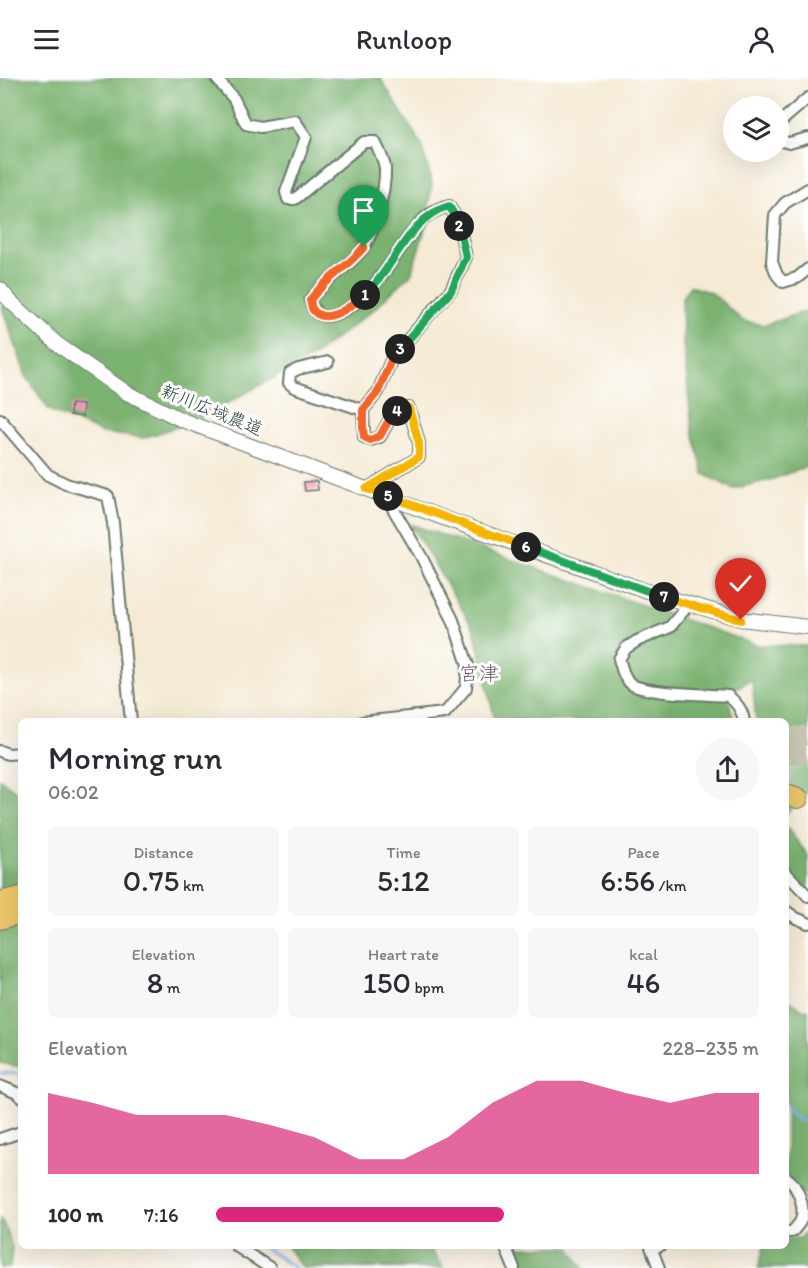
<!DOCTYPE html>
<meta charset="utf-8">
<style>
body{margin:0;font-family:Itim,"Klee One",sans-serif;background:#f7f7f7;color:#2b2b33;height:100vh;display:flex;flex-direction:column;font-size:22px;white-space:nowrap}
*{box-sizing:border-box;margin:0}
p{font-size:20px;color:#7c7c81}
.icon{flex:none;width:33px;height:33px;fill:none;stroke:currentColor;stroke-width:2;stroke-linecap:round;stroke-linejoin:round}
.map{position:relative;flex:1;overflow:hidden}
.drawer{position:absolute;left:18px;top:640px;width:771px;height:531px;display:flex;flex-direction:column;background:#fff;border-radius:9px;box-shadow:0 6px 24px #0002}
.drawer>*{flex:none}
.tools{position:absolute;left:723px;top:18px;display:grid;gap:12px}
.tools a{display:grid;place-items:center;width:66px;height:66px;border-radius:50%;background:#fff;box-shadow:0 6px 24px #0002;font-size:30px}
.pin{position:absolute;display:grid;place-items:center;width:51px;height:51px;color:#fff;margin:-62px -26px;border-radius:50% 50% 50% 0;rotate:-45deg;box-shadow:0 0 6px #0007}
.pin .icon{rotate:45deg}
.km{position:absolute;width:30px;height:30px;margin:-15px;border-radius:50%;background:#222;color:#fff;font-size:16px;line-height:30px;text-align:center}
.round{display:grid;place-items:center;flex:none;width:63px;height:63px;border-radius:32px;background:#f7f7f7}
.head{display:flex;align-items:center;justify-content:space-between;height:102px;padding:0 30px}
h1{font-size:33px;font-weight:600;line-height:45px}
.metrics{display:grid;grid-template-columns:repeat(3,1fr);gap:9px;height:102px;padding:6px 30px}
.metrics div{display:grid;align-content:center;border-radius:9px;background:#f7f7f7;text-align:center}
.metrics b{font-size:30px;font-weight:600}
.metrics small{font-size:16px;font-weight:400}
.metrics p{font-size:16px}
.chart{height:168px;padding:12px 30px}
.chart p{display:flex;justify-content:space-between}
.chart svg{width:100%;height:108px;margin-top:6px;fill:#db2777;opacity:.7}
ul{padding:0 30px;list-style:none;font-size:20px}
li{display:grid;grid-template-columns:96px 72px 1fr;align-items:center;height:45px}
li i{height:15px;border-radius:8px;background:#db2777}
header{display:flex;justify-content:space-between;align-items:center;height:78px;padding:0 30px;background:#fff;font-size:27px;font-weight:600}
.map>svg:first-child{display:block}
.forest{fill:#7ab26f;stroke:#4c7852;stroke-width:1.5}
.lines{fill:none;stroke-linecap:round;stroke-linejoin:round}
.stream{stroke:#81afeb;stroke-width:3}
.building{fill:#eb97ba}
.motorway-tunnel{stroke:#cac7b4;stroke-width:20;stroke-dasharray:20 10;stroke-linecap:butt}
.minor-casing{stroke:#6a7a6c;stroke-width:14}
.tertiary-casing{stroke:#6a7a6c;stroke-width:16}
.motorway-casing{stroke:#6a7a6c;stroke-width:22}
.minor{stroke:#fff;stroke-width:10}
.tertiary{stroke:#fff;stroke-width:14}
.motorway{stroke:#ecc669;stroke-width:20}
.split-1-casing{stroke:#fff;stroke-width:12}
.split-2-casing{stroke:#fff;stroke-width:12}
.split-3-casing{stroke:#fff;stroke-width:12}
.split-4-casing{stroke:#fff;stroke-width:12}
.split-5-casing{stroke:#fff;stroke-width:12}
.split-6-casing{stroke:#fff;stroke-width:12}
.split-7-casing{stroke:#fff;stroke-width:12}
.split-8-casing{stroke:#fff;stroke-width:12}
.split-1{stroke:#f0652b;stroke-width:8}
.split-2{stroke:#22a559;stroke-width:8}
.split-3{stroke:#22a559;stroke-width:8}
.split-4{stroke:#f0652b;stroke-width:8}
.split-5{stroke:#f5b400;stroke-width:8}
.split-6{stroke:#f5b400;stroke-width:8}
.split-7{stroke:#22a559;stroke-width:8}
.split-8{stroke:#f5b400;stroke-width:8}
.labels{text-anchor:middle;stroke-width:6;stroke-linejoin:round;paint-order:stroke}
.street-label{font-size:18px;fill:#1f3d34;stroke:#fff}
.neighbourhood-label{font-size:20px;fill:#665c63;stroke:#fff}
</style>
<header><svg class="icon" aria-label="menu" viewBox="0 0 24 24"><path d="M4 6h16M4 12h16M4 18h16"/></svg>Runloop<svg class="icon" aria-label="person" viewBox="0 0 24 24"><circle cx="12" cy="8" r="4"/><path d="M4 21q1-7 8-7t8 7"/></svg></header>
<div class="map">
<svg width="808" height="1190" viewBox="0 0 808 1190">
<rect width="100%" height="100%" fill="#fff"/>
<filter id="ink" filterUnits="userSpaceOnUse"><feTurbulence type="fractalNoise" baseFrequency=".0167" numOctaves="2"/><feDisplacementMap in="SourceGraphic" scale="12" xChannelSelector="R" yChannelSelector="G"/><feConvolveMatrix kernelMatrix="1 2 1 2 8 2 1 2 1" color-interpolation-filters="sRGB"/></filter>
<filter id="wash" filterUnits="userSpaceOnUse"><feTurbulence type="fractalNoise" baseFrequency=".008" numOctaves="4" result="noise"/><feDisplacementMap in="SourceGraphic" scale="24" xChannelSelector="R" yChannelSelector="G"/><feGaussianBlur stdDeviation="1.35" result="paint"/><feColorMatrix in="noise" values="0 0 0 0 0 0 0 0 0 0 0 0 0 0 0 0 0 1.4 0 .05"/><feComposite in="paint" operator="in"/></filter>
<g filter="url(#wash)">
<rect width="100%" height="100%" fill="#f5ead4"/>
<g class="forest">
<polygon points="0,0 380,0 422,67 432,106 425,151 411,196 373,232 313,278 197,342 144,360 102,355 49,332 26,298 3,232 0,204"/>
<polygon points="690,208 712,215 743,243 765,247 808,232 808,388 773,401 733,411 704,396 692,351 683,265 682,219"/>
<polygon points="410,446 757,567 808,568 808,714 786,736 786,644 756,643 752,601 727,615 734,643 495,643 474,551"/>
<polygon points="0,701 17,714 21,722 21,989 0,985"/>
<polygon points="786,749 808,777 808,823 786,800"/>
<polygon points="786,921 804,932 808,931 808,1121 786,1099"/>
<polygon points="0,1141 4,1146 12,1169 10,1190 0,1190"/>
<polygon points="808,1152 808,1190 758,1190 764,1169 786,1168 786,1161 799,1160"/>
<polygon points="287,1169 429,1169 444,1190 303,1190"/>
<polygon points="509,1169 569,1169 583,1190 514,1190"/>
</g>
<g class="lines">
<g class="stream">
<polyline points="0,995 21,996"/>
<path d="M786,1028C790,1036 800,1042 808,1047"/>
<polyline points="262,1168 295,1190"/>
</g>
</g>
<g id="blocks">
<g class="building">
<polygon points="71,326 83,327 82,339 70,337"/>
<polygon points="317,403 318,412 305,413 304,404"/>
</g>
</g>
</g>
<g filter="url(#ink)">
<use href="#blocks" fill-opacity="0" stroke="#6a7a6c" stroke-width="1.5"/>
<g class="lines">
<g class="motorway-tunnel">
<polyline points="786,660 808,657"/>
<polyline points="786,677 808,675"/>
</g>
<g class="minor-casing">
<g id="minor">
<path d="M216,0L234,21L246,46L260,49L295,43L306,59L286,114L288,121H295L364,64H375C379,72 384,82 385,90C386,112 374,158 360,174C345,192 323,203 310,222C312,228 314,234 320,237C333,243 359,224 368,214C388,193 401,165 421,144C428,136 438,131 449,128L458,143L466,179L451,212L392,280L378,314L363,332L364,359L370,362L380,359L393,335L400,331L409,330L419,365V379L366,411"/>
<polyline points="778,46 808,20"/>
<polyline points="778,62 789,65 808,60"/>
<polyline points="808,111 785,125 775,137 772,184 777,197 783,204 797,200 808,191"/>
<polyline points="328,284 298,291 290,295 289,305 294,309 363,332"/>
<polyline points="0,341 48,397 66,406 108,418 113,445 131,644"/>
<path d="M689,526L670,549L637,563L626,570L619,581C622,589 623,600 631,606C645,616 708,616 728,618C736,624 743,633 744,644"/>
<polyline points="362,644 445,635 466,610 468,587 453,542 421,478 385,417"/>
<polyline points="0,673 8,676 21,675"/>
<polyline points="786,795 808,818"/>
<polyline points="786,833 796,840 808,845"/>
<polyline points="0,1008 17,1015 21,1019"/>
<polyline points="0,1061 21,1054"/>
<path d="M786,1099C797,1107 806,1128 801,1142C799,1147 795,1150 792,1154H786"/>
<polyline points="236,1168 270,1190"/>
<polyline points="505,1168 514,1190"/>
<polyline points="659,1190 651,1169 660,1168"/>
</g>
</g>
<g class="tertiary-casing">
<polyline id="tertiary" points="0,211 10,223 57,266 127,315 182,342 438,438 655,516 741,541 808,549"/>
</g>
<g class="motorway-casing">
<g id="motorway">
<polyline points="786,716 798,720"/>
<polyline points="0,824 21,819"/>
<polyline points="0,841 21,835"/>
</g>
</g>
<use href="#minor" class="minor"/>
<use href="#tertiary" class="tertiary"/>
<use href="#motorway" class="motorway"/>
</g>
</g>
<g class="lines" filter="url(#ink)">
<g class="split-1-casing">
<path id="split-1" d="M364,169C348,189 325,201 310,222C311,226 311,229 313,232C326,249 354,226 365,217"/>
</g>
<g class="split-2-casing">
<path id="split-2" d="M365,217C394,191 408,139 449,128L458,143L459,148"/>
</g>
<g class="split-3-casing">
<polyline id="split-3" points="400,271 451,213 466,179 459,148"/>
</g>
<g class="split-4-casing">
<polyline id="split-4" points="397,333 393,335 380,358 370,362 364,359 363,350 363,332 378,314 392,280 400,271"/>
</g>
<g class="split-5-casing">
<polyline id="split-5" points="388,418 366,411 419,379 419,365 409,330 400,331 397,333"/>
</g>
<g class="split-6-casing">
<polyline id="split-6" points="388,418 526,469"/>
</g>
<g class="split-7-casing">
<polyline id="split-7" points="526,469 664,519"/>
</g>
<g class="split-8-casing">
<polyline id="split-8" points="664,519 741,542"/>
</g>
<use href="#split-1" class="split-1"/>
<use href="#split-2" class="split-2"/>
<use href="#split-3" class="split-3"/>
<use href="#split-4" class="split-4"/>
<use href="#split-5" class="split-5"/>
<use href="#split-6" class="split-6"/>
<use href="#split-7" class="split-7"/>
<use href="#split-8" class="split-8"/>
</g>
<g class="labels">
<g class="street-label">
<text transform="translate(212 332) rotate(22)" y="6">新川広域農道</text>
</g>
<g class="neighbourhood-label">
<text x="479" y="602">宮津</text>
</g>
</g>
</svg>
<div class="tools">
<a><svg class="icon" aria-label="layers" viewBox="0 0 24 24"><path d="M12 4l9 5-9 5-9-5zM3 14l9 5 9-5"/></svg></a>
</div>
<div class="pin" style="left:364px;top:169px;background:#1e9e55"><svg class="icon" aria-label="arrive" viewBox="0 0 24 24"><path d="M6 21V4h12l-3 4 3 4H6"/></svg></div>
<div class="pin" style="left:741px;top:542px;background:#d93025"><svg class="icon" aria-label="check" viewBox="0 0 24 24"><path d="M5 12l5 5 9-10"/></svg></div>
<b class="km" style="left:365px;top:217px">1</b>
<b class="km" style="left:459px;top:148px">2</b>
<b class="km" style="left:400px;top:271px">3</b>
<b class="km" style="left:397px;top:333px">4</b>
<b class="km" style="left:388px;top:418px">5</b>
<b class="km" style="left:526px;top:469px">6</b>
<b class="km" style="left:664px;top:519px">7</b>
<section class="drawer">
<div class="head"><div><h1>Morning run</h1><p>06:02</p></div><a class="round"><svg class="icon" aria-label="share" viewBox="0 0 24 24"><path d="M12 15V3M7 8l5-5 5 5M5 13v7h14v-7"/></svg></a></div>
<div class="metrics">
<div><p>Distance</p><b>0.75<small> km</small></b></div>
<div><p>Time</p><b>5:12</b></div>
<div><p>Pace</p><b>6:56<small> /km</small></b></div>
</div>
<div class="metrics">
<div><p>Elevation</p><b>8<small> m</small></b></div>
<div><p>Heart rate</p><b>150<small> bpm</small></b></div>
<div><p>kcal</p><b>46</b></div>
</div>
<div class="chart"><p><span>Elevation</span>228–235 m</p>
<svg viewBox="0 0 160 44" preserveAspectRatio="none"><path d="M0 44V11L10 15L20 20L30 20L40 20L50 24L60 29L70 38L80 38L90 29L100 15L110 6L120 6L130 11L140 15L150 11L160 11V44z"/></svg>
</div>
<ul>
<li><b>100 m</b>7:16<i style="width:53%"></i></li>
</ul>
</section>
</div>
